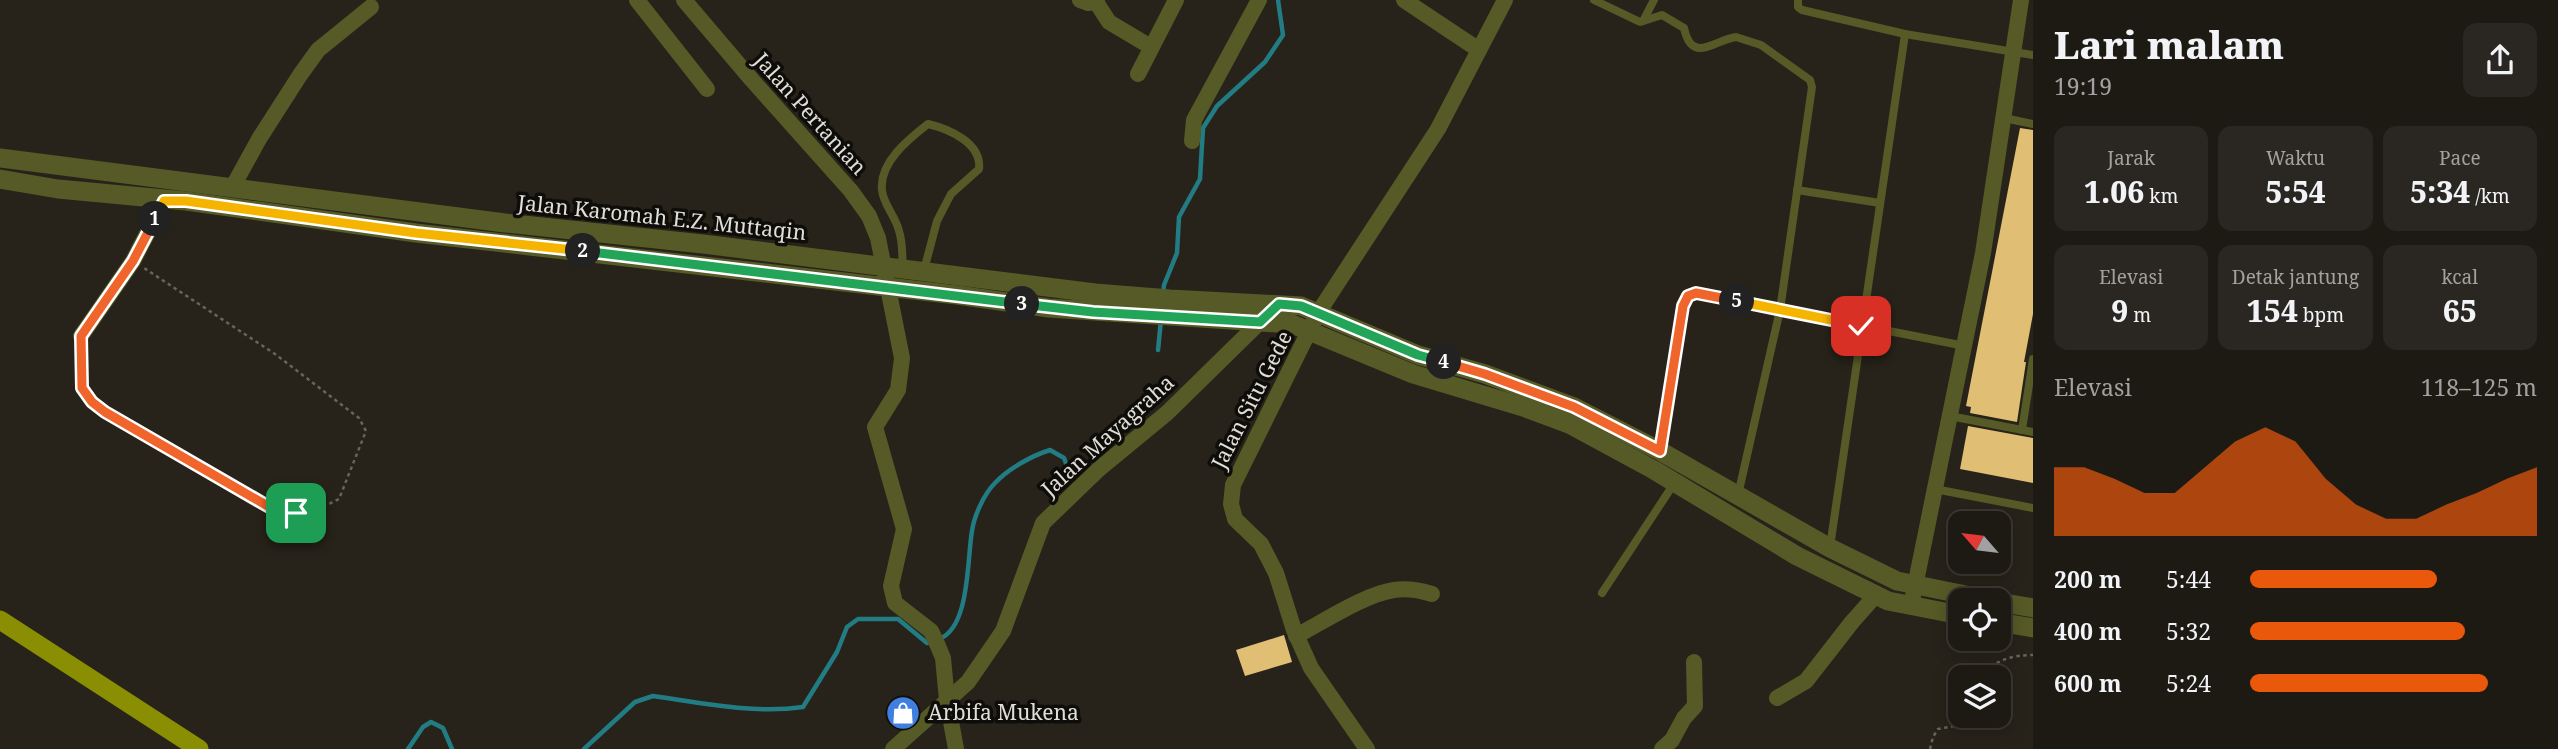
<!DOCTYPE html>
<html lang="id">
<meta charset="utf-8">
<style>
body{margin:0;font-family:"Noto Serif",serif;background:#2a2722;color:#f1f3f6;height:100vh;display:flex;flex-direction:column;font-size:26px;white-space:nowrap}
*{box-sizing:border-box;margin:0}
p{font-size:23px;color:#a0a1a0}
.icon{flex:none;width:38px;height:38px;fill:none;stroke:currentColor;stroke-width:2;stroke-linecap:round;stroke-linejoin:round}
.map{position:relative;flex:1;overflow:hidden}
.drawer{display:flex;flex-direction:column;background:#1d1a14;width:525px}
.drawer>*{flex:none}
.needle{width:46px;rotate:298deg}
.buttons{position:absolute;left:1948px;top:511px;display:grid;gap:14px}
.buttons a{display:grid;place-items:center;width:63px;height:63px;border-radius:14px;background:#1d1a14;box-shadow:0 4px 18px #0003,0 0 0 2px #3b3834;font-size:35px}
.pin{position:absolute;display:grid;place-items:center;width:60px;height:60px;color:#fff;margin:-30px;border-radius:14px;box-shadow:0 4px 10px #0006}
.km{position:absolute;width:35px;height:35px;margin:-18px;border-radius:50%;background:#222;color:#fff;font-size:19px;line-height:35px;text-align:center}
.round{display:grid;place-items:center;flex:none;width:74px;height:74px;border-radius:14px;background:#2a2722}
.head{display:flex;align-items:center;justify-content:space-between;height:119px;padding:0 21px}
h1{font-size:38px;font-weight:800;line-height:52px}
.figures{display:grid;grid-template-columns:repeat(3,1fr);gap:10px;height:119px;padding:7px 21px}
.figures div{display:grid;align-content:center;border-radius:14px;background:#2a2722;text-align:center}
.figures b{font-size:30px;font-weight:800}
.figures small{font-size:19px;font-weight:400}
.figures p{font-size:19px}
.chart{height:196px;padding:14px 21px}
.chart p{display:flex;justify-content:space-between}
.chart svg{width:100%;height:126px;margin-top:7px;fill:#ea580c;opacity:.7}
ul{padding:0 21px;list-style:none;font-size:23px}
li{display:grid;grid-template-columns:112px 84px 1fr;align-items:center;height:52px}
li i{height:18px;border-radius:9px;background:#ea580c}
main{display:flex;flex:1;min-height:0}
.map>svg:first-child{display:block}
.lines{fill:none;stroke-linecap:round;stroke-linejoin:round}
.stream{stroke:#227c84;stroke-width:4.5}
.building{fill:#e0be73}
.path{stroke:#67645c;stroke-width:2.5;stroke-dasharray:3.5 3.5;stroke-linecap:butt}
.service{stroke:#565a26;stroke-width:8}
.minor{stroke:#565a26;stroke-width:16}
.tertiary{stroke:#565a26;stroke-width:19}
.primary{stroke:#898e02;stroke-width:19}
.split-1-casing{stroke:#fff;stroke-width:14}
.split-2-casing{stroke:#fff;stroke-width:14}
.split-3-casing{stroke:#fff;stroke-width:14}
.split-4-casing{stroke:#fff;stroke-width:14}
.split-5-casing{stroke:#fff;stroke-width:14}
.split-6-casing{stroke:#fff;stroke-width:14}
.split-1{stroke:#f0652b;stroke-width:9}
.split-2{stroke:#f5b400;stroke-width:9}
.split-3{stroke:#22a559;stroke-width:9}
.split-4{stroke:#22a559;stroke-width:9}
.split-5{stroke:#f0652b;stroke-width:9}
.split-6{stroke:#f5b400;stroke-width:9}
.labels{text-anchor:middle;stroke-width:7;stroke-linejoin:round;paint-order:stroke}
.street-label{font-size:21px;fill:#e0ded8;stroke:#0e0d09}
.poi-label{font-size:21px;fill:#e0ded8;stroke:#0e0d09;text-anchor:start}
</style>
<main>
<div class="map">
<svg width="2033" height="749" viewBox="0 0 2033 749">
<rect width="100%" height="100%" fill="#27231a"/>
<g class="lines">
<g class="stream">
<polyline points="1163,294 1164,285 1177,253 1179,217 1200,179 1203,128 1217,106 1265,62 1283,35 1278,0"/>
<polyline points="1158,350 1161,320"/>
<path d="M939,639C970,628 967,559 972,531C974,516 984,494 995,483C1008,469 1031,456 1050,450L1064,458L1067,466L1072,470"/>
<polyline points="408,749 423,727 431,722 443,728 452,749"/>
<path d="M584,749L635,702L653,696C702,703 754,714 803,707L837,652L847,627L858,619H898L927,643L930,642"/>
</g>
</g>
<g class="building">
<polygon points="2020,128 2033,130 2033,314 2024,362 2026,362 2017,422 1970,413 1971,407 1966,406"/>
<polygon points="1968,426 2033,438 2033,483 1960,469"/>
<polygon points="1284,635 1292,662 1245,676 1236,650"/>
</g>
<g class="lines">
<g class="path">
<path d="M81,350C82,381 78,392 105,412L271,508C299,514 314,512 339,499L366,431L359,418L275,354L144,268"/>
<path d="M1981,677C1995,660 2011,655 2033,655"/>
<polyline points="1930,749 1933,737 1938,729 1960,725 1965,716"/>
</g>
<g class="service">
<path d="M1594,0L1640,22L1662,15L1684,28C1692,65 1714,40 1736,37L1761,45L1810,80L1812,87L1780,310L1738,495"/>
<polyline points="1798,0 1798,7 1802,10 1905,34 2033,55"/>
<polyline points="1643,21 1654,0"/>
<polyline points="2004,118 2033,124"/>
<polyline points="1797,190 1880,203"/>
<path d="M903,269C902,257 903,242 899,231C896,217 883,204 882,190C879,162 909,139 928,124C949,129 982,143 979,169L951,194L937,221L924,270"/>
<polyline points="1950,416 2033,432"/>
<polyline points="2022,430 2033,359"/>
<polyline points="1660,449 1683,306 1688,296 1696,293 1965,346"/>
<polyline points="1935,489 2033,508"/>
<polyline points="1830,547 1905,34"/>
<polyline points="1602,593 1675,482"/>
</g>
<g class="minor">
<polyline points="637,0 707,89"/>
<polyline points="684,0 752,80 851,191 869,216 878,238 902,358 898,390 875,427 904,529 891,586 895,603 931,631 938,646 943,658 947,700 956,749"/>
<polyline points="1080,0 1088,3 1096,2 1097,0"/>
<polyline points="1404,0 1479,50"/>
<polyline points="1096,2 1109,22 1151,47"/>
<polyline points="1138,74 1176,0"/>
<polyline points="1192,141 1194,120 1259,0"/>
<polyline points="232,188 259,139 300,75 318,50 371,7"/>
<polyline points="81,336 133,261 164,201"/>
<polyline points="1911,606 1983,253 2021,0"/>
<path d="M1296,636C1323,622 1365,594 1394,590C1407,588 1419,590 1432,594"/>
<polyline points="1777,698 1806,681 1852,622 1876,595"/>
<polyline points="893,749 968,682 1003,631 1043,523 1099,469 1167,413 1266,316"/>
<polyline points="1367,749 1311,668 1294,630 1276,573 1261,544 1235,519 1231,504 1233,485 1318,313 1438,129 1505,0"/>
<polyline points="1662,749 1672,740 1684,718 1695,706 1694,662"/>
</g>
<g class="tertiary">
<polyline points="0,158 505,223 703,244 1095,293 1170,299 1301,306 1418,355 1485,374 1574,407 1660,451 1830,548 1897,581 1990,600"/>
<polyline points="0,179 58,189 186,201 416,233 957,295 1049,308 1292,324 1413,374 1526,408 1569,424 1654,470 1797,556 1876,595 1888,601 1960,615"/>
<polyline points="1998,602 2033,608"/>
<polyline points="1998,622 2033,628"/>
</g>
<polyline class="primary" points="0,620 199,749"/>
</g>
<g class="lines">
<g class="split-1-casing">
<polyline id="split-1" points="155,219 133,261 81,336 82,388 92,402 105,412 271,508 296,513"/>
</g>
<g class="split-2-casing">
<polyline id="split-2" points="155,219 164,201 186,201 416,233 583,251"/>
</g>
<g class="split-3-casing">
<polyline id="split-3" points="583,251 1022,304"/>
</g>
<g class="split-4-casing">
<polyline id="split-4" points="1022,304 1093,312 1260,322 1279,304 1301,306 1418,355 1444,362"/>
</g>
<g class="split-5-casing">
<polyline id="split-5" points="1444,362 1485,374 1574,407 1660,451 1683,306 1688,296 1696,293 1737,301"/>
</g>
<g class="split-6-casing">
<polyline id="split-6" points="1737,301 1861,326"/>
</g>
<use href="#split-1" class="split-1"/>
<use href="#split-2" class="split-2"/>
<use href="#split-3" class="split-3"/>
<use href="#split-4" class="split-4"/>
<use href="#split-5" class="split-5"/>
<use href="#split-6" class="split-6"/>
</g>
<defs>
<g id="shop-disc" transform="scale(1.75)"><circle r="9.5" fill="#3f7fe0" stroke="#0e0d09"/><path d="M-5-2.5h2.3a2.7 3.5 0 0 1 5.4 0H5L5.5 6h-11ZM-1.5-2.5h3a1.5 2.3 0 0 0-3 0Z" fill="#fff"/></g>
</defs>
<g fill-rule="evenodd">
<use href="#shop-disc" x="903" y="713"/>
</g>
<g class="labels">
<g class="street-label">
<text transform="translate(810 114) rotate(48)" y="7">Jalan Pertanian</text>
<text transform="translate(662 218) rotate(6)" y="7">Jalan Karomah E.Z. Muttaqin</text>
<text transform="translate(1252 400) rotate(-63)" y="7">Jalan Situ Gede</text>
<text transform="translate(1108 436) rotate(-42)" y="7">Jalan Mayagraha</text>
</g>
<g class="poi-label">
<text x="928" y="720">Arbifa Mukena</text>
</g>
</g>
</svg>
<div class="buttons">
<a><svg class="needle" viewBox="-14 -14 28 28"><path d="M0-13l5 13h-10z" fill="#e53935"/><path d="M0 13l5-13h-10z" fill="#a0a1a0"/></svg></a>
<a><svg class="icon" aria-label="locate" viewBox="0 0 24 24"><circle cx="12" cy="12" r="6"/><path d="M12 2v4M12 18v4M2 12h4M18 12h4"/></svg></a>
<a><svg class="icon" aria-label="layers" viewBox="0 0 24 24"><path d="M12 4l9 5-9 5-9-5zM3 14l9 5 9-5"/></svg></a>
</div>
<div class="pin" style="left:296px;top:513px;background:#1e9e55"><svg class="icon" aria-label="arrive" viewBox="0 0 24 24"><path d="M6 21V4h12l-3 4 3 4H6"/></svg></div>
<div class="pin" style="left:1861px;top:326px;background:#d93025"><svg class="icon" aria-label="check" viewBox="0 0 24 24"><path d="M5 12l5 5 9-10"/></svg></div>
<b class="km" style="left:155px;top:219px">1</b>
<b class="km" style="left:583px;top:251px">2</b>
<b class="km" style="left:1022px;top:304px">3</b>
<b class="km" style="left:1444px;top:362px">4</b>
<b class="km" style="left:1737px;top:301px">5</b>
</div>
<section class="drawer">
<div class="head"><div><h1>Lari malam</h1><p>19:19</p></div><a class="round"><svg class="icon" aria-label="share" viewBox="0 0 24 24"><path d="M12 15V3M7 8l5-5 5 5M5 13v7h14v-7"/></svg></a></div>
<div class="figures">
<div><p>Jarak</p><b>1.06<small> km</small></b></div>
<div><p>Waktu</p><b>5:54</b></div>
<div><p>Pace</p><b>5:34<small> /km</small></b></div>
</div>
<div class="figures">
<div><p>Elevasi</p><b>9<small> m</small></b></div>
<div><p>Detak jantung</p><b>154<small> bpm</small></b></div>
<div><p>kcal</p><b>65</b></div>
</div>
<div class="chart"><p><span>Elevasi</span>118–125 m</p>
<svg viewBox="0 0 160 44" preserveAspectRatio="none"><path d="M0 44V20L10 20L20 24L30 29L40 29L50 20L60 11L70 6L80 11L90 24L100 33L110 38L120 38L130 33L140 29L150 24L160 20V44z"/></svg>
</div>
<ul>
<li><b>200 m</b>5:44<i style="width:65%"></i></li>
<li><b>400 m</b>5:32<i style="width:75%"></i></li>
<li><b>600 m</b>5:24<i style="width:83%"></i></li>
</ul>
</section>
</main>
